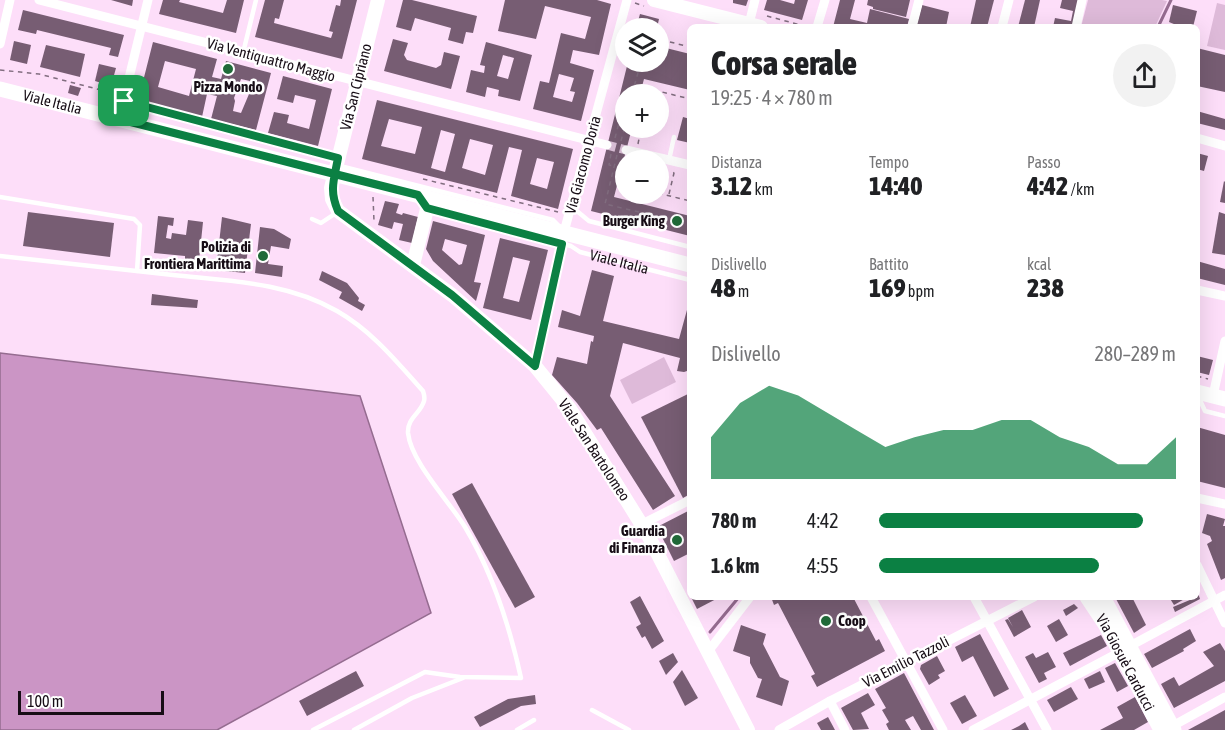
<!DOCTYPE html>
<html lang="it">
<meta charset="utf-8">
<style>
body{margin:0;font-family:"Asap Condensed",sans-serif;background:#f2f2f2;color:#202124;height:100vh;display:flex;flex-direction:column;font-size:22px;white-space:nowrap}
*{box-sizing:border-box;margin:0}
p{font-size:20px;color:#757577}
.icon{flex:none;width:33px;height:33px;fill:none;stroke:currentColor;stroke-width:2;stroke-linecap:round;stroke-linejoin:round}
.map{position:relative;flex:1;overflow:hidden}
.sheet{position:absolute;left:687px;top:24px;width:513px;height:576px;display:flex;flex-direction:column;background:#fff;border-radius:9px;box-shadow:0 6px 24px #0002}
.sheet>*{flex:none}
.controls{position:absolute;left:615px;top:18px;display:grid;gap:12px}
.controls a{display:grid;place-items:center;width:54px;height:54px;border-radius:50%;background:#fff;box-shadow:0 6px 24px #0002;font-size:30px}
.scale{position:absolute;left:18px;bottom:15px;width:146px;box-sizing:border-box;padding-left:6px;border:3px solid #170d16;border-top:0;font-size:16px;line-height:21px;white-space:nowrap;color:#170d16;-webkit-text-stroke:4px #fff;paint-order:stroke}
.pin{position:absolute;display:grid;place-items:center;width:51px;height:51px;color:#fff;margin:-26px;border-radius:12px;box-shadow:0 3px 9px #0006}
.round{display:grid;place-items:center;flex:none;width:63px;height:63px;border-radius:32px;background:#f2f2f2}
.headline{display:flex;align-items:center;justify-content:space-between;height:102px;padding:0 24px}
h1{font-size:33px;font-weight:800;line-height:45px}
.metrics{display:grid;grid-template-columns:repeat(3,1fr);gap:9px;height:102px;padding:6px 24px}
.metrics div{display:grid;align-content:center}
.metrics b{font-size:26px;font-weight:800}
.metrics small{font-size:16px;font-weight:400}
.metrics p{font-size:16px}
.chart{height:168px;padding:12px 24px}
.chart p{display:flex;justify-content:space-between}
.chart svg{width:100%;height:108px;margin-top:6px;fill:#0b8043;opacity:.7}
ul{padding:0 24px;list-style:none;font-size:20px}
li{display:grid;grid-template-columns:96px 72px 1fr;align-items:center;height:45px}
li i{height:15px;border-radius:8px;background:#0b8043}
.map>svg:first-child{display:block}
.green{fill:#debad9}
.water{fill:#cb95c5;stroke:#956c90;stroke-width:1.5}
.lines{fill:none;stroke-linecap:round;stroke-linejoin:round}
.stream{stroke:#956c90;stroke-width:3}
.building{fill:#775d73;fill-rule:evenodd}
.street-tunnel{stroke:#dabfd7;stroke-width:9;stroke-dasharray:9 4.5;stroke-linecap:butt}
.path{stroke:#826e80;stroke-width:1.5;stroke-dasharray:4.5 4.5;stroke-linecap:butt}
.lane{stroke:#fff;stroke-width:4.5}
.street{stroke:#fff;stroke-width:9}
.secondary{stroke:#fff;stroke-width:14}
.primary{stroke:#fff;stroke-width:15}
.route-casing{stroke:#fff;stroke-width:12}
.route{stroke:#0b8043;stroke-width:8}
.poi-dot{fill:#206b39;stroke:#fff;stroke-width:2}
.labels{text-anchor:middle;stroke-width:5;stroke-linejoin:round;paint-order:stroke}
.street-label{font-size:15px;fill:#170d16;stroke:#fff}
.poi-label{font-size:15px;font-weight:bold;fill:#170d16;stroke:#fff;text-anchor:end}
</style>
<div class="map">
<svg width="1225" height="730" viewBox="0 0 1225 730">
<rect width="100%" height="100%" fill="#fddef9"/>
<g class="green">
<polygon points="1088,0 1162,0 1167,1 1155,27 1081,27"/>
<polygon points="1217,3 1225,5 1225,50 1207,46"/>
<polygon points="664,357 676,382 632,404 620,380"/>
</g>
<polygon class="water" points="0,353 360,396 431,613 217,730 0,730"/>
<g class="lines">
<g class="stream">
<polyline points="1158,27 1171,0"/>
<polyline points="710,632 739,597"/>
</g>
</g>
<g class="building">
<polygon points="111,0 133,0 132,6"/>
<polygon points="163,0 180,0 179,2 223,13 227,0 244,0 236,33 159,14"/>
<polygon points="265,0 284,0 279,19 275,18 274,23 331,38 333,32 329,31 336,5 340,6 341,0 357,0 342,59 255,37"/>
<polygon points="403,0 412,0 477,16 473,33 466,32 463,44 448,40 451,28 415,18 411,31 396,27"/>
<path d="M505,0H597L611,4L599,55L573,50L570,63L594,70L581,121L533,109L540,81L549,83L561,33L585,39L591,17L545,6L536,39L498,31ZM559,74L574,78L570,91L575,92L572,102L553,97Z"/>
<polygon points="733,0 748,0 746,6 733,3"/>
<polygon points="767,0 780,0 794,4 795,0 808,0 802,20 764,10"/>
<polygon points="840,0 855,0 850,19 867,23 870,9 909,19 907,27 833,27"/>
<polygon points="868,0 910,0 906,17 873,9 873,7 867,5"/>
<polygon points="976,0 994,0 987,27 970,27"/>
<polygon points="1025,0 1040,0 1034,27 1018,27"/>
<polygon points="1062,0 1079,0 1073,27 1053,27 1055,18 1071,21 1073,11 1060,8"/>
<polygon points="922,5 949,12 946,27 932,24 931,27 916,27"/>
<polygon points="1173,5 1197,11 1193,27 1181,27 1169,22"/>
<polygon points="23,10 124,35 118,57 109,55 111,48 37,30 36,34 18,30"/>
<polygon points="640,14 659,19 657,28 636,28"/>
<polygon points="393,39 408,43 404,55 407,60 436,68 441,65 444,52 460,56 451,89 384,71"/>
<polygon points="14,41 31,45 27,64 10,60"/>
<path d="M153,42L217,59L212,77L221,79L226,61L271,73L256,130L211,119L217,96L207,94L202,117L138,101ZM165,61L196,69L189,96L158,87ZM241,79L250,81L247,91L249,94L241,113L233,111L235,101L234,98Z"/>
<path d="M486,42L532,55L520,101L498,96L499,90L487,87L485,97L466,92L471,70L484,73L485,66L480,65ZM503,55L514,58L508,79L497,76Z"/>
<polygon points="46,45 85,54 80,77 40,67"/>
<polygon points="658,46 690,54 690,90 644,79 640,94 626,94 626,128 632,128 614,197 690,216 690,236 591,211 628,62 658,62"/>
<polygon points="1197,48 1225,55 1225,92 1197,86"/>
<polygon points="99,64 116,68 111,86 95,81"/>
<polygon points="283,76 332,89 318,146 268,133 274,112 289,115 287,123 309,129 316,100 295,95 293,103 277,99"/>
<polygon points="70,85 81,88 78,96 68,93"/>
<path d="M377,100L573,149L558,209L511,196L522,150L509,147L497,193L362,159ZM389,119L422,127L415,154L381,146ZM441,130L455,134L445,172L431,168ZM470,139L493,145L485,175L462,168ZM537,158L554,162L547,189L530,184Z"/>
<polygon points="1197,111 1225,119 1225,130 1197,123"/>
<polygon points="683,117 690,119 690,143 677,140"/>
<polygon points="1197,153 1208,156 1204,171 1197,169"/>
<polygon points="1224,181 1225,182 1225,203 1220,202"/>
<polygon points="385,201 399,204 396,213 402,215 403,213 418,217 412,243 399,240 403,224 394,222 392,229 378,225"/>
<polygon points="28,212 114,223 110,257 23,246"/>
<polygon points="1219,212 1225,214 1225,255 1212,253"/>
<polygon points="158,216 174,218 173,226 168,225 166,238 171,239 172,233 186,235 188,220 203,222 199,261 185,259 185,256 154,253"/>
<polygon points="222,217 251,224 245,273 216,270"/>
<path d="M433,221L485,235L474,282L481,283L476,301L433,261L426,249ZM445,239L467,245L462,264L459,265L442,250Z"/>
<polygon points="260,227 274,229 291,239 289,249 271,246 268,264 283,266 282,277 255,273"/>
<path d="M500,238L548,250L531,320L483,308ZM513,257L530,261L519,302L503,298Z"/>
<polygon points="1197,261 1225,269 1225,285 1197,278"/>
<polygon points="592,270 614,276 603,321 679,339 690,299 690,370 684,372 677,371 680,358 623,343 610,396 675,496 653,510 601,428 597,430 577,403 552,375 557,357 587,364 591,341 593,342 594,336 558,327 562,310 580,316"/>
<polygon points="322,271 347,283 359,298 358,301 365,305 362,311 339,298 342,292 319,280"/>
<polygon points="152,294 198,300 197,308 151,305"/>
<polygon points="1197,356 1213,360 1209,375 1197,372"/>
<polygon points="690,393 690,494 683,498 641,417"/>
<polygon points="1197,427 1225,435 1225,488 1197,481"/>
<polygon points="472,483 535,597 515,608 452,494"/>
<polygon points="690,510 690,553 674,561 657,527"/>
<polygon points="1207,514 1225,519 1223,526 1225,526 1225,578 1221,580 1207,544 1212,541 1210,536 1202,533"/>
<polygon points="1197,590 1200,599 1175,612 1173,607 1197,597"/>
<polygon points="640,596 664,641 652,649 645,636 642,638 636,627 641,624 630,602"/>
<polygon points="691,597 720,597 697,609"/>
<polygon points="771,597 853,597 876,641 879,639 885,651 817,687 811,676 815,674 778,603 774,605"/>
<polygon points="1115,597 1132,597 1146,625 1134,633"/>
<polygon points="1169,597 1188,597 1174,605"/>
<polygon points="1074,604 1078,608 1066,616 1063,610"/>
<polygon points="1022,610 1031,627 1014,637 1005,620 1008,619 1013,627 1008,618"/>
<polygon points="1059,619 1068,635 1056,642 1047,626"/>
<polygon points="741,625 766,634 763,644 780,677 789,681 782,706 756,697 762,679 758,678 750,663 750,657 733,651"/>
<polygon points="1190,629 1196,641 1183,649 1184,651 1152,668 1144,654"/>
<polygon points="980,634 1009,689 994,697 973,656 962,662 955,647"/>
<polygon points="1101,635 1107,646 1070,666 1063,653"/>
<polygon points="1220,643 1225,651 1225,681 1174,708 1161,684 1174,677 1179,686 1214,666 1203,652"/>
<polygon points="1048,652 1056,667 1044,673 1047,679 1039,683 1025,657 1033,653 1036,658"/>
<polygon points="673,653 678,662 666,675 659,661"/>
<polygon points="937,656 945,671 938,675 940,678 929,685 920,669 921,665"/>
<polygon points="1115,663 1128,686 1117,692 1105,668"/>
<polygon points="682,670 698,698 685,706 673,682"/>
<polygon points="356,671 364,686 307,716 299,701"/>
<polygon points="1100,671 1105,682 1089,689 1084,679"/>
<polygon points="904,673 934,730 921,730 913,716 905,720 911,730 889,730 886,724 889,722 882,710 886,708 875,689"/>
<polygon points="1071,687 1078,699 1054,712 1047,700"/>
<polygon points="868,693 875,705 861,713 869,729 853,730 841,708"/>
<polygon points="535,695 536,704 521,706 480,727 474,717 508,699"/>
<polygon points="965,695 977,716 962,724 950,703"/>
<polygon points="1135,697 1148,722 1134,730 1100,730 1123,718 1117,707"/>
<polygon points="1225,710 1225,730 1188,730"/>
<polygon points="828,717 835,730 821,730 817,723"/>
<polygon points="1025,722 1029,730 1011,730 1019,726"/>
</g>
<g class="lines">
<polyline class="street-tunnel" points="607,145 626,150"/>
<g class="path">
<polyline points="635,3 644,6"/>
<polyline points="767,16 808,27"/>
<polyline points="649,28 649,27"/>
<polyline points="670,42 690,47"/>
<polyline points="0,70 39,74 101,90 114,97"/>
<polyline points="632,94 641,62"/>
<polyline points="649,94 650,89 690,99"/>
<polyline points="133,104 328,156"/>
<polyline points="615,138 621,115 626,116"/>
<polyline points="621,141 626,122"/>
<polyline points="638,144 641,128"/>
<polyline points="611,154 609,165 614,166"/>
<polyline points="617,155 605,204 690,224"/>
<polyline points="423,179 558,212"/>
<polyline points="658,193 690,201"/>
<polyline points="669,194 674,173 671,171"/>
<polyline points="373,197 374,221"/>
<polyline points="1197,376 1208,379"/>
</g>
<g class="lane">
<polyline points="243,53 256,0"/>
<polyline points="669,160 674,137"/>
<polyline points="340,166 553,220 559,226"/>
<polyline points="0,197 134,219 140,225 137,271"/>
<polyline points="572,207 589,221 690,247"/>
<path id="s1" d="M429,209L571,246L580,252L690,280"/>
<polyline points="312,219 321,223 336,213"/>
<path d="M0,256C58,262 115,269 173,275C229,281 287,282 337,311C372,331 397,362 423,391C424,394 425,398 424,401C421,413 407,418 408,433C411,462 449,501 465,527C492,572 510,628 521,678L460,677L425,672L313,730"/>
<polyline points="1198,396 1205,411 1225,416"/>
<polyline points="592,710 629,730"/>
<polyline points="354,730 412,698 463,678"/>
<polyline points="517,730 534,720"/>
</g>
<g class="street">
<polyline points="39,0 607,145"/>
<polyline points="749,24 755,0"/>
<polyline points="817,27 825,0"/>
<polyline points="912,27 919,0"/>
<polyline points="1002,27 1009,0"/>
<polyline points="1076,27 1082,0"/>
<polyline points="0,44 10,0"/>
<polyline points="119,119 148,0"/>
<polyline points="1197,138 1225,146"/>
<polyline points="626,150 690,165"/>
<polyline points="1197,290 1225,296"/>
<polyline points="535,366 564,232 627,0"/>
<polyline points="1214,391 1225,341"/>
<polyline points="1197,498 1225,504"/>
<polyline points="642,524 690,500"/>
<polyline points="1197,565 1225,623"/>
<polyline points="871,597 943,730"/>
<polyline points="974,597 1047,730"/>
<polyline points="1130,646 1225,595"/>
<polyline points="707,653 750,597"/>
<polyline points="830,701 845,730"/>
<polyline points="1169,728 1225,697"/>
<polyline points="779,730 830,701 1034,597"/>
<polyline points="973,730 1120,652"/>
</g>
<g class="secondary">
<polyline points="378,0 331,188 332,199 338,211 452,295 535,366 570,409 648,535 748,730"/>
<polyline points="654,0 761,27"/>
<polyline points="413,265 427,209"/>
</g>
<g class="primary">
<path id="s2" d="M0,89L690,265"/>
<polyline points="1197,392 1225,399"/>
<path id="s3" d="M1087,597L1105,624L1161,730"/>
<polyline points="1103,597 1174,730"/>
</g>
</g>
<g class="lines">
<g class="route-casing">
<path id="route" d="M124,101L338,158C334,180 329,190 338,211L452,295L535,366L562,244L427,208L418,195L307,167L119,119L124,101"/>
</g>
<use href="#route" class="route"/>
</g>
<g class="poi-dot">
<circle cx="228" cy="69" r="6"/>
<circle cx="677" cy="221" r="6"/>
<circle cx="263" cy="256" r="6"/>
<circle cx="677" cy="540" r="6"/>
<circle cx="826" cy="621" r="6"/>
</g>
<g class="labels">
<g class="street-label">
<text transform="translate(271 60) rotate(15)" y="5">Via Ventiquattro Maggio</text>
<text transform="translate(356 87) rotate(-76)" y="5">Via San Cipriano</text>
<text dy="5" stroke="none"><textPath href="#s2" startOffset="54">Viale Italia</textPath></text>
<text transform="translate(583 165) rotate(-75)" y="5">Via Giacomo Doria</text>
<text dy="5" stroke="none"><textPath href="#s1" startOffset="198">Viale Italia</textPath></text>
<text transform="translate(594 450) rotate(57)" y="5">Viale San Bartolomeo</text>
<text transform="translate(906 662) rotate(-27)" y="5">Via Emilio Tazzoli</text>
<text dy="5" stroke="none"><textPath href="#s3" startOffset="76">Via Giosuè Carducci</textPath></text>
</g>
<g class="poi-label">
<text x="228" y="92" text-anchor="middle">Pizza Mondo</text>
<text x="665" y="226">Burger King</text>
<text x="251" y="252">Polizia di<tspan x="251" dy="17">Frontiera Marittima</tspan></text>
<text x="665" y="536">Guardia<tspan x="665" dy="17">di Finanza</tspan></text>
<text x="838" y="626" text-anchor="start">Coop</text>
</g>
</g>
</svg>
<div class="controls">
<a><svg class="icon" aria-label="layers" viewBox="0 0 24 24"><path d="M12 4l9 5-9 5-9-5zM3 14l9 5 9-5"/></svg></a>
<a>+</a>
<a>−</a>
</div>
<div class="scale">100 m</div>
<div class="pin" style="left:124px;top:101px;background:#1e9e55"><svg class="icon" aria-label="arrive" viewBox="0 0 24 24"><path d="M6 21V4h12l-3 4 3 4H6"/></svg></div>
<section class="sheet">
<div class="headline"><div><h1>Corsa serale</h1><p>19:25 · 4 × 780 m</p></div><a class="round"><svg class="icon" aria-label="share" viewBox="0 0 24 24"><path d="M12 15V3M7 8l5-5 5 5M5 13v7h14v-7"/></svg></a></div>
<div class="metrics">
<div><p>Distanza</p><b>3.12<small> km</small></b></div>
<div><p>Tempo</p><b>14:40</b></div>
<div><p>Passo</p><b>4:42<small> /km</small></b></div>
</div>
<div class="metrics">
<div><p>Dislivello</p><b>48<small> m</small></b></div>
<div><p>Battito</p><b>169<small> bpm</small></b></div>
<div><p>kcal</p><b>238</b></div>
</div>
<div class="chart"><p><span>Dislivello</span>280–289 m</p>
<svg viewBox="0 0 160 44" preserveAspectRatio="none"><path d="M0 44V27L10 13L20 6L30 10L40 17L50 24L60 31L70 27L80 24L90 24L100 20L110 20L120 27L130 31L140 38L150 38L160 27V44z"/></svg>
</div>
<ul>
<li><b>780 m</b>4:42<i style="width:89%"></i></li>
<li><b>1.6 km</b>4:55<i style="width:74%"></i></li>
</ul>
</section>
</div>
